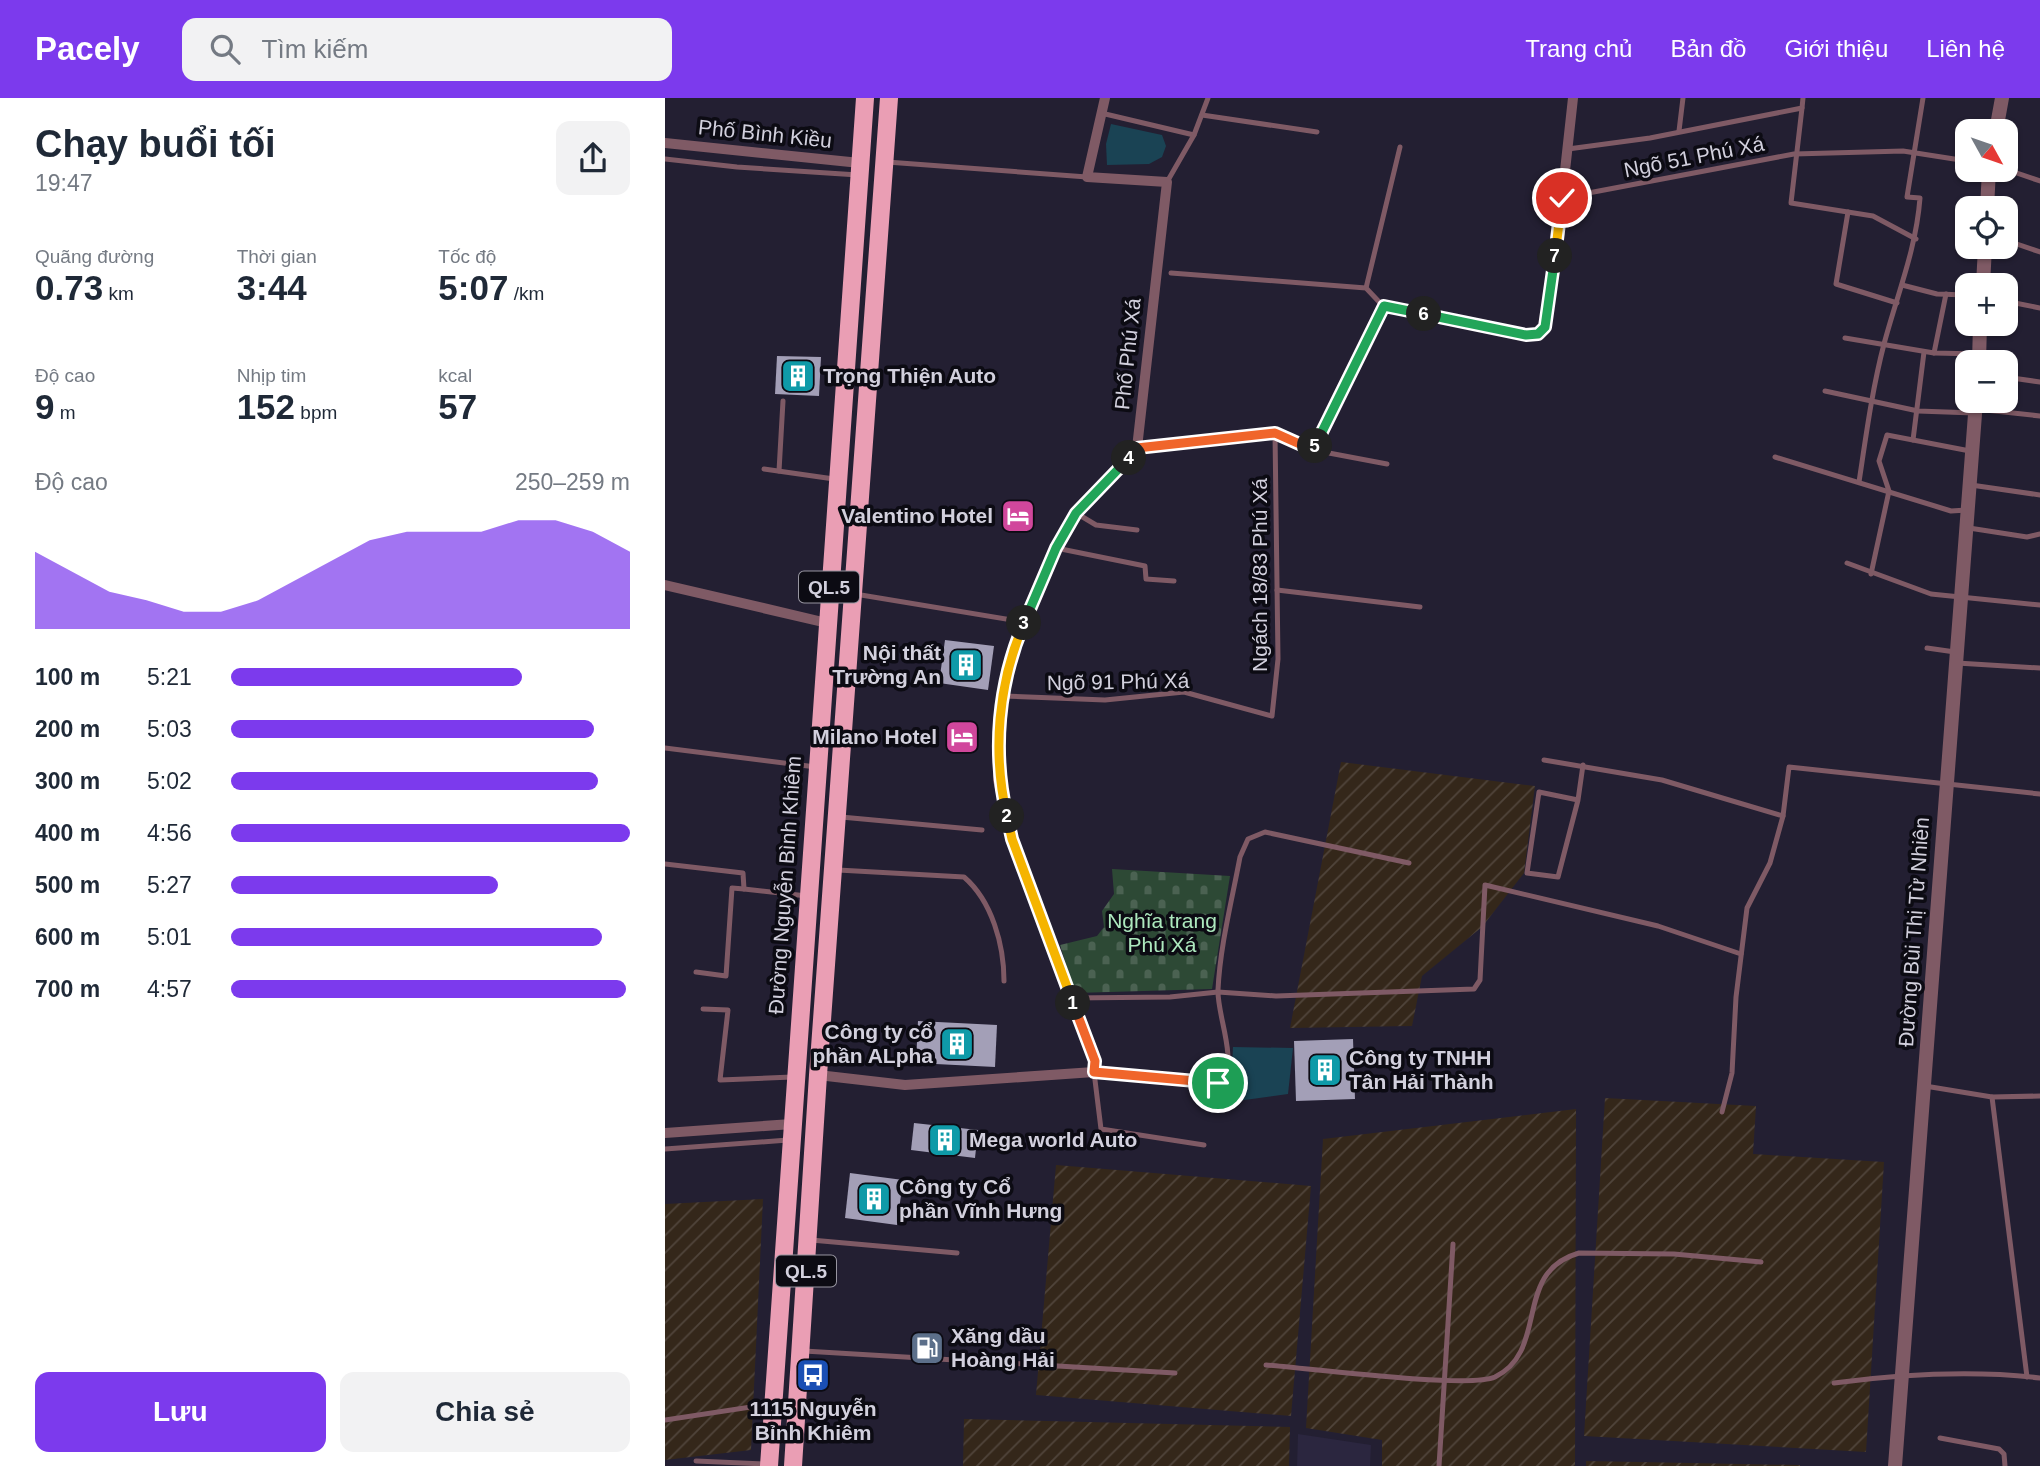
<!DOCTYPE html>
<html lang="vi">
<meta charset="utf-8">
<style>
body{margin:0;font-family:Helvetica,sans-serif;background:#f2f2f3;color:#1f2937;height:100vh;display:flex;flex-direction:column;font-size:26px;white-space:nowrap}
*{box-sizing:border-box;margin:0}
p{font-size:23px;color:#747a83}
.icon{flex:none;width:38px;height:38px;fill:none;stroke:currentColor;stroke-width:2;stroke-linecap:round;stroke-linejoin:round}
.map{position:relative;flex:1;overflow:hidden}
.panel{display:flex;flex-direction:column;background:#fff;width:665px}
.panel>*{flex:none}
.needle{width:46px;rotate:130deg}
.buttons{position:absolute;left:1290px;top:21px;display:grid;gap:14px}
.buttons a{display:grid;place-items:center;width:63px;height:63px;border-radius:14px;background:#fff;box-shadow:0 2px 5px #0004;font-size:35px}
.pin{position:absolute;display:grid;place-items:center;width:60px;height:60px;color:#fff;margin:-30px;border:4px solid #fff;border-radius:50%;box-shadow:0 2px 7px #0007}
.km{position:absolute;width:35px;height:35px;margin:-18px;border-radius:50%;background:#222;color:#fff;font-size:19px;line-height:35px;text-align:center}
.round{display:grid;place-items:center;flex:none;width:74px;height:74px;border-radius:14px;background:#f2f2f3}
.summary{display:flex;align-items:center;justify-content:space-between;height:119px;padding:0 35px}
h1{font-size:38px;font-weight:700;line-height:52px}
.metrics{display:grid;grid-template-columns:repeat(3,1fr);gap:10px;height:119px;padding:7px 35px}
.metrics div{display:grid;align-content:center}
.metrics b{font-size:35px;font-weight:700}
.metrics small{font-size:19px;font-weight:400}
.metrics p{font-size:19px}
.chart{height:196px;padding:14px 35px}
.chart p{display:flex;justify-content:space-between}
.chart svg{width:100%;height:126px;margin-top:7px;fill:#7c3aed;opacity:.7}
.button{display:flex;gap:14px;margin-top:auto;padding:14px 35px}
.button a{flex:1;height:80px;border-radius:14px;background:#7c3aed;color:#fff;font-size:28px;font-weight:700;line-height:80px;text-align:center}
.button a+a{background:#f2f2f3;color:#1f2937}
ul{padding:0 35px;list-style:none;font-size:23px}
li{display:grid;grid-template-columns:112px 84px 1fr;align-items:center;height:52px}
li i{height:18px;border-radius:9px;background:#7c3aed}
header{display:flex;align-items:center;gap:42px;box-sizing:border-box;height:98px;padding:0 35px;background:#7c3aed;color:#fff}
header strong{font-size:33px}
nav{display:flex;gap:38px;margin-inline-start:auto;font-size:24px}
.search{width:490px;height:63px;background:#f2f2f3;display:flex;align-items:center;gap:18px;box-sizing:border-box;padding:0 24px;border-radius:14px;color:#747a83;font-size:26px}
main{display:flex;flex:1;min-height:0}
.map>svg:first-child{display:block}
.built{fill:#2b263f}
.industrial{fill:url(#industrial-furrows)}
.cemetery{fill:url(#cemetery-stones)}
.water{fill:#1a4354}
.building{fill:#a39fb7}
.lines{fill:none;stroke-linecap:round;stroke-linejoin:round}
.service{stroke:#7f5a65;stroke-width:5}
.minor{stroke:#7f5a65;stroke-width:10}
.tertiary{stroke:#7f5a65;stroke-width:14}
.trunk{stroke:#ea9eb4;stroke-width:18}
.split-1-casing{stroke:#fff;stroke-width:14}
.split-2-casing{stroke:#fff;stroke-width:14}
.split-3-casing{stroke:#fff;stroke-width:14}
.split-4-casing{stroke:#fff;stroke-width:14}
.split-5-casing{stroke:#fff;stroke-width:14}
.split-6-casing{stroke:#fff;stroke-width:14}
.split-7-casing{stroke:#fff;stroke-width:14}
.split-8-casing{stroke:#fff;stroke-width:14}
.split-1{stroke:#f0652b;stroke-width:9}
.split-2{stroke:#f5b400;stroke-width:9}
.split-3{stroke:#f5b400;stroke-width:9}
.split-4{stroke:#22a559;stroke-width:9}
.split-5{stroke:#f0652b;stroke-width:9}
.split-6{stroke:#22a559;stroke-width:9}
.split-7{stroke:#22a559;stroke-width:9}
.split-8{stroke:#f5b400;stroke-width:9}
.labels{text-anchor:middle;stroke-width:7;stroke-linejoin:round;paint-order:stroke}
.shield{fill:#0c0b13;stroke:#9795a0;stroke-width:2}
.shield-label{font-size:19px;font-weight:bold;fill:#d2d0dd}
.street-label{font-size:21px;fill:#d2d0dd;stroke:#0c0b13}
.poi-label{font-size:21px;font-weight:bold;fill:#d2d0dd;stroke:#0c0b13;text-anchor:start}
.park-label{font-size:21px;fill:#ade9be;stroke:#0c0b13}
</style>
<header>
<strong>Pacely</strong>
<div class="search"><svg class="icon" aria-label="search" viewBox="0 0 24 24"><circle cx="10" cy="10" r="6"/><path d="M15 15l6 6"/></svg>Tìm kiếm</div>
<nav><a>Trang chủ</a><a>Bản đồ</a><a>Giới thiệu</a><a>Liên hệ</a></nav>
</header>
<main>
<section class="panel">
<div class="summary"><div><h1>Chạy buổi tối</h1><p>19:47</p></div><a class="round"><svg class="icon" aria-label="share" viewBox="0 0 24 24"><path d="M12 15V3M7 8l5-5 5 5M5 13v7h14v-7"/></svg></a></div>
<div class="metrics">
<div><p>Quãng đường</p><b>0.73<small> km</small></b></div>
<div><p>Thời gian</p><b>3:44</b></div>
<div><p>Tốc độ</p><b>5:07<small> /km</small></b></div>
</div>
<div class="metrics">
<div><p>Độ cao</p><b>9<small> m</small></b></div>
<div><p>Nhịp tim</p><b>152<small> bpm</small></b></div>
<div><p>kcal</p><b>57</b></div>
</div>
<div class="chart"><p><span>Độ cao</span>250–259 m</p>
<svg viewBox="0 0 160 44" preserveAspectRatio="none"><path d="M0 44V17L10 24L20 31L30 34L40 38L50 38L60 34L70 27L80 20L90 13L100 10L110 10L120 10L130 6L140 6L150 10L160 17V44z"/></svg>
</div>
<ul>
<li><b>100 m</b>5:21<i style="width:73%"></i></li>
<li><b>200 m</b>5:03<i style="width:91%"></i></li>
<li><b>300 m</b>5:02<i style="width:92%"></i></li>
<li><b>400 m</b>4:56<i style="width:100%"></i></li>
<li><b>500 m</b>5:27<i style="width:67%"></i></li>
<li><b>600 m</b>5:01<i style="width:93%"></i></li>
<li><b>700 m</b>4:57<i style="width:99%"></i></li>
</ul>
<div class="button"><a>Lưu</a><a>Chia sẻ</a></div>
</section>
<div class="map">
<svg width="1375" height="1368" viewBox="0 0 1375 1368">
<defs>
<pattern id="industrial-furrows" width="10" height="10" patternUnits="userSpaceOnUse" patternTransform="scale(1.75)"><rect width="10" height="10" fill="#34271a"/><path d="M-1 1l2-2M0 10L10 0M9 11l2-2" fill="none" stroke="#50453b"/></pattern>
<pattern id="cemetery-stones" width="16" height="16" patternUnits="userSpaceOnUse" patternTransform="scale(1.75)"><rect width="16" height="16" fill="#2d4935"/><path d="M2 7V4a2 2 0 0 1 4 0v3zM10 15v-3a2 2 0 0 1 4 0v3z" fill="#4b6252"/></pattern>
</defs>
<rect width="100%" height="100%" fill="#231f32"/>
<polygon class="built" points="633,1336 706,1347 705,1368 632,1368"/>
<g class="industrial">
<polygon points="676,664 870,688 859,775 817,829 757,878 747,928 625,930"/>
<polygon points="940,1000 1091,1008 1088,1056 1219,1064 1201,1354 919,1338"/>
<polygon points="911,1011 910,1368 717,1368 717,1342 641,1330 658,1041"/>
<polygon points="391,1067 646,1088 626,1318 371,1297"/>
<polygon points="98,1101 86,1352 0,1362 0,1106"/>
<polygon points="299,1321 625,1329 624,1368 298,1368"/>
<polygon points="921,1363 1135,1367 1135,1368 921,1368"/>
</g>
<polygon class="cemetery" points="447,771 565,778 547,891 410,895 395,847 432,838 439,829 437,813 449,796"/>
<g class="water">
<polygon points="446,26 497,37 501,48 497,59 484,66 442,67 441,46"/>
<polygon points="568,949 628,950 623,996 565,1004"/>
</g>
<g class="building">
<polygon points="112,258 156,259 154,298 110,296"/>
<polygon points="280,542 329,548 323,592 274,585"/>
<polygon points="253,923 332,927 330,969 251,965"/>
<polygon points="688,941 690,1001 631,1003 629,943"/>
<polygon points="249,1025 313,1032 310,1060 246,1052"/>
<polygon points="185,1075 238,1082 232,1127 180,1120"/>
</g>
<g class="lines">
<g class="service">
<polyline points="1137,10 1126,105 1208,118 1251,141"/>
<polyline points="436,15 529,37"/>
<polyline points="537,17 652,34"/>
<polyline points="1014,33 1018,0"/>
<polyline points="903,51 985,40 1137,10 1138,0"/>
<polyline points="0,61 72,69 193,77"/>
<polyline points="222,64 422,79"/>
<polyline points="1340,71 1375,83"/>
<polyline points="502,84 529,37 543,0"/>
<polyline points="1183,114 1171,186 1232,205"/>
<polyline points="1340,142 1375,154"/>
<polyline points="506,175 701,190 718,208 861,237 873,236 880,229 897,100 1129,56 1238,53 1302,63"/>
<polyline points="1237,187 1272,196 1302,197"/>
<polyline points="701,190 735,49"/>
<polyline points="1340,203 1375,210"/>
<polyline points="1180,240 1269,255 1314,256"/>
<polyline points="1269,255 1281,196"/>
<polyline points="1340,279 1375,284"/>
<polyline points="1160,293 1253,313 1309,315 1311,311 1375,318"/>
<polyline points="1248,342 1305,353"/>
<polyline points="472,350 610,335 648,352 722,366"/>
<polyline points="648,352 718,208"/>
<polyline points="1110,359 1286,413 1302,412"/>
<polyline points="99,371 169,381"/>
<polyline points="114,373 118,303"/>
<path d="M1194,384C1201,338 1207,292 1219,246C1232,197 1251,152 1255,100L1242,99L1258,0"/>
<polyline points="1306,387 1375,397"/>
<polyline points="411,415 431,427 472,432"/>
<polyline points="1304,430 1362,439 1375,436"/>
<polyline points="391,450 480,468 481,481 509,483"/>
<polyline points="1182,465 1266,496 1375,507"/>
<polyline points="1206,476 1224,393 1214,363 1222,337 1248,342 1259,254"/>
<polyline points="612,492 755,509"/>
<polyline points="190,496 359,524"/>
<polyline points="1262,550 1290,554"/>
<polyline points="1292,565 1375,570"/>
<polyline points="338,598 440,602 519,594 607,618 613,561 610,335"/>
<polyline points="0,650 151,669"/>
<polyline points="879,662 997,682 1118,718"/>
<polyline points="913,702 874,694 862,775 893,779 913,702 918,667"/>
<polyline points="176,719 317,732"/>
<polyline points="0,766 78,775 79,791 142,798"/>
<path d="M173,772L299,779C327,803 339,847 339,883"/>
<polyline points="31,874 61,878 67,790 79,791"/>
<polyline points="406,900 505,899 553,894 611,898 809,891 815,882 820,787 993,828 1076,856"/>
<polyline points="38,911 63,912 55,982 127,979"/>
<polyline points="1260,988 1327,999 1375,998"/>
<polyline points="1327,999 1362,1279"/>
<polyline points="1057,1014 1067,975 1071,899 1082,810 1105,765 1118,718 1124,669 1375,696"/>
<path d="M539,1047L436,1031L429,974L545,985L558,982C572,959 552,917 553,892C555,848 567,802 575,759L583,741L600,734L744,765"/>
<polyline points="0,1051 123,1042"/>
<polyline points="146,1142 292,1155"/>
<polyline points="139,1253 510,1275"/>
<path d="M601,1267C640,1270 804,1291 830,1279C885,1252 847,1174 914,1155L1009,1156L1096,1164"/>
<path d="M1169,1285C1238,1276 1306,1272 1375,1280"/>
<polyline points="0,1322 105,1306"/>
<polyline points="1275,1340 1334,1351 1339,1356 1340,1368"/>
<polyline points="31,1363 101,1366"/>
<polyline points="774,1368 788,1146"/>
</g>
<g class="minor">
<polyline points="0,45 195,65"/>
<polyline points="897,100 908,0"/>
<polyline points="0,487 162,525"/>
<polyline points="153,977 240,987 429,974 430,963 347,741 333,682 335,615 347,553 391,450 411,415 472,350 502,84 422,79 440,0"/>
<polyline points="0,1035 127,1026"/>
</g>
<g class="tertiary">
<polyline points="1331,33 1337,0"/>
<polyline points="1322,110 1324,72"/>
<polyline points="1318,187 1320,149"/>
<polyline points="1314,264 1315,226"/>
<polyline points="1230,1368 1311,303"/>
</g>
<g class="trunk">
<polyline points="104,1368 200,0"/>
<polyline points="128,1368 153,977 224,0"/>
</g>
</g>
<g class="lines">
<g class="split-1-casing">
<polyline id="split-1" points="408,905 430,963 429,974 553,985"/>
</g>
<g class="split-2-casing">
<polyline id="split-2" points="342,718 347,741 408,905"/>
</g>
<g class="split-3-casing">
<path id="split-3" d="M342,718C327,654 333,586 359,525"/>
</g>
<g class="split-4-casing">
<polyline id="split-4" points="359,525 391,450 411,415 464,360"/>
</g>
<g class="split-5-casing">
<polyline id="split-5" points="464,360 472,350 610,335 648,352 650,348"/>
</g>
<g class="split-6-casing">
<polyline id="split-6" points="650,348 719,208 759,216"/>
</g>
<g class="split-7-casing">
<polyline id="split-7" points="759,216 861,237 873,236 880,229 890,158"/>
</g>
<g class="split-8-casing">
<polyline id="split-8" points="890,158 897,100"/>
</g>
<use href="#split-1" class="split-1"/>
<use href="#split-2" class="split-2"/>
<use href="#split-3" class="split-3"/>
<use href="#split-4" class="split-4"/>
<use href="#split-5" class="split-5"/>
<use href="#split-6" class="split-6"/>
<use href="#split-7" class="split-7"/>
<use href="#split-8" class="split-8"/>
</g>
<defs>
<g id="building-square" transform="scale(1.75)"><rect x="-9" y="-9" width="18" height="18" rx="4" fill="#0f9aa8" stroke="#0c0b13"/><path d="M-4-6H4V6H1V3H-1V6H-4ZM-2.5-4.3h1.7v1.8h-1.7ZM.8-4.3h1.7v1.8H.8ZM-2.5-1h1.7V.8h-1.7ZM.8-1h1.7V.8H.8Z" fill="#fff"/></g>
<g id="hotel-square" transform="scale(1.75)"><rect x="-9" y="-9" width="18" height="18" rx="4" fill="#d1479c" stroke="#0c0b13"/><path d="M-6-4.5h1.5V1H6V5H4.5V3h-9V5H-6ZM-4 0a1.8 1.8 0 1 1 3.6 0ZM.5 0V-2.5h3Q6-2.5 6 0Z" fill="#fff"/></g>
<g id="fuel-square" transform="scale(1.75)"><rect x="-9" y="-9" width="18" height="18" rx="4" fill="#5c6f8a" stroke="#0c0b13"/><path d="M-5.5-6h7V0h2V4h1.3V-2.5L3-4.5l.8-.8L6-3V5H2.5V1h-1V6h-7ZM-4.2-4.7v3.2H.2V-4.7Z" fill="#fff"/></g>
<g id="bus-square" transform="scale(1.75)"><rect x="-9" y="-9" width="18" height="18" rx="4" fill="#1a4fb4" stroke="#0c0b13"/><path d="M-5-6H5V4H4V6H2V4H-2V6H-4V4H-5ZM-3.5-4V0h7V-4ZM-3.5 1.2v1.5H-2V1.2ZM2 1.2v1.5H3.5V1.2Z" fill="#fff"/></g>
</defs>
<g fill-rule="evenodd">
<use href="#building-square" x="133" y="278"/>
<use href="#hotel-square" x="353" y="418"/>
<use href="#building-square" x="301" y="567"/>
<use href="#hotel-square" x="297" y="639"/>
<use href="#building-square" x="292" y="946"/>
<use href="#building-square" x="660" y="972"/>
<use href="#building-square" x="280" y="1042"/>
<use href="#building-square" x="209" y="1101"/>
<use href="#fuel-square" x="262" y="1250"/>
<use href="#bus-square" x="148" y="1277"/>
</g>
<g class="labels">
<g class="shield">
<rect x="134" y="473.5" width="60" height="31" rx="5"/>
<rect x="111" y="1157.5" width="60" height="31" rx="5"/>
</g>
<g class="shield-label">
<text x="164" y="496">QL.5</text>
<text x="141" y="1180">QL.5</text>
</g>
<g class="street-label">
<text transform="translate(100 36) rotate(6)" y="7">Phố Bình Kiều</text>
<text transform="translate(1029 59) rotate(-11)" y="7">Ngõ 51 Phú Xá</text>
<text transform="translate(463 256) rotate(-84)" y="7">Phố Phú Xá</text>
<text transform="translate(595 477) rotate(-90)" y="7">Ngách 18/83 Phú Xá</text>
<text transform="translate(453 584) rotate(-1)" y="7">Ngõ 91 Phú Xá</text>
<text transform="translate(120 787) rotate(-86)" y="7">Đường Nguyễn Bình Khiêm</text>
<text transform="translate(1249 834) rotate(-86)" y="7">Đường Bùi Thị Từ Nhiên</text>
</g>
<g class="poi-label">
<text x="158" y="285">Trọng Thiện Auto</text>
<text x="328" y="425" text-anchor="end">Valentino Hotel</text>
<text x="276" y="562" text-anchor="end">Nội thất<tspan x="276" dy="24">Trường An</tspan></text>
<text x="272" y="646" text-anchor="end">Milano Hotel</text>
<text x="268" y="941" text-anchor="end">Công ty cổ<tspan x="268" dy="24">phần ALpha</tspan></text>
<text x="684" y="967">Công ty TNHH<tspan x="684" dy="24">Tân Hải Thành</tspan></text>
<text x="304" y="1049">Mega world Auto</text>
<text x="234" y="1096">Công ty Cổ<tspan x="234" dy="24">phần Vĩnh Hưng</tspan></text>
<text x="286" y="1245">Xăng dầu<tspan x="286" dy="24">Hoàng Hải</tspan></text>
<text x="148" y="1318" text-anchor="middle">1115 Nguyễn<tspan x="148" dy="24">Bỉnh Khiêm</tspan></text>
</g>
<g class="park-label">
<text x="497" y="830">Nghĩa trang<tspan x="497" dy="24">Phú Xá</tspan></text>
</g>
</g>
</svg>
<div class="buttons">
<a><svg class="needle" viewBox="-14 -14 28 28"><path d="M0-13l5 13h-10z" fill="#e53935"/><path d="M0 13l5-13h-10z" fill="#747a83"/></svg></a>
<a><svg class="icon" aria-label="locate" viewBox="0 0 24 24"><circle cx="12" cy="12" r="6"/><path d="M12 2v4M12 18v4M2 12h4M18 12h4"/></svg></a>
<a>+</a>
<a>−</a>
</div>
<div class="pin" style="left:553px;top:985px;background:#1e9e55"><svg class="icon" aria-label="arrive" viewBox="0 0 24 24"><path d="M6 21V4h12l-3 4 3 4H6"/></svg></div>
<div class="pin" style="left:897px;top:100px;background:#d93025"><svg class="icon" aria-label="check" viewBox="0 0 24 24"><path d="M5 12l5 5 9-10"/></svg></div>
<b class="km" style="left:408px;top:905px">1</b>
<b class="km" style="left:342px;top:718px">2</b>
<b class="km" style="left:359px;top:525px">3</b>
<b class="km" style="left:464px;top:360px">4</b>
<b class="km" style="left:650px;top:348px">5</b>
<b class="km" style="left:759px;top:216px">6</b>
<b class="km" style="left:890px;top:158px">7</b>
</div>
</main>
